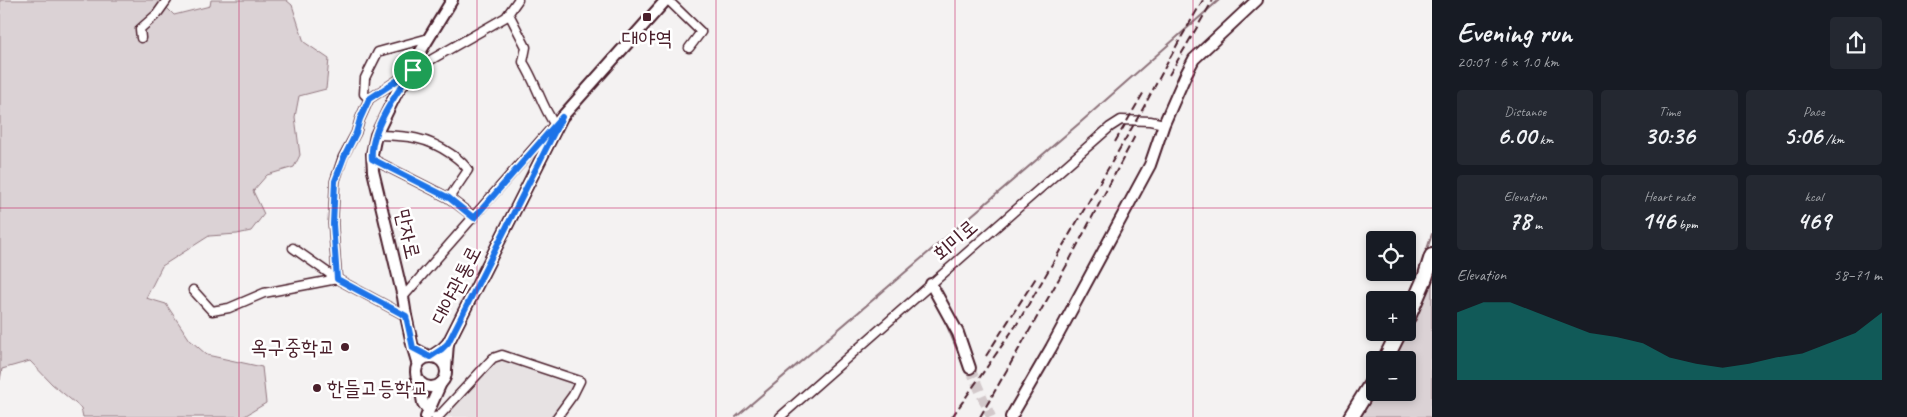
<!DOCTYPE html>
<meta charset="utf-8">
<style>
body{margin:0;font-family:Caveat,"Poor Story",sans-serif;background:#242831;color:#f1f3f6;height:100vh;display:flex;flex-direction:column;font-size:19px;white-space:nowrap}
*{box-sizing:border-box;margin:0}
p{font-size:16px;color:#9ea1a6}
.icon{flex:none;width:28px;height:28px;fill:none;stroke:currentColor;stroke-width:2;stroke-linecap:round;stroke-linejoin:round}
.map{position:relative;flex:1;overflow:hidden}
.panel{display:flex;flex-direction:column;background:#171b24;width:475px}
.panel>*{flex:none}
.buttons{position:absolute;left:1366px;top:231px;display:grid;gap:10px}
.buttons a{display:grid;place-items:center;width:50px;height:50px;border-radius:5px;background:#171b24;box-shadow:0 2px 8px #0003;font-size:25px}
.pin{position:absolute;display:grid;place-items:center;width:42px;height:42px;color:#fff;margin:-21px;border:2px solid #fff;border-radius:50%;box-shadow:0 1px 5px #0007}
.round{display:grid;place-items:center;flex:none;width:52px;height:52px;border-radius:5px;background:#242831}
.overview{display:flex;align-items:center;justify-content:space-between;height:85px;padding:0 25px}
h1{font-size:28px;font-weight:800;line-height:38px}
.metrics{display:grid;grid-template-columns:repeat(3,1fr);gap:8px;height:85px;padding:5px 25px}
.metrics div{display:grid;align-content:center;border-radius:5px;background:#242831;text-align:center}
.metrics b{font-size:25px;font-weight:800}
.metrics small{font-size:14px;font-weight:400}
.metrics p{font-size:14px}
.chart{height:140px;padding:10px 25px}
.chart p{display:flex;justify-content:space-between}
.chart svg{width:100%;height:90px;margin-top:5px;fill:#0f766e;opacity:.7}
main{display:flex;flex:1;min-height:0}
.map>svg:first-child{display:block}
.built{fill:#e7e2e3}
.green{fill:#dbd2d5;stroke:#927880}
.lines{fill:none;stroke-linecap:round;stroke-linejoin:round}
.stream{stroke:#8d727a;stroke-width:2}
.tertiary-tunnel{stroke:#d2c8ca;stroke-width:10;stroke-dasharray:10 5;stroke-linecap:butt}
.minor-casing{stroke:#4a1f2b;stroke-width:11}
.tertiary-casing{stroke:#4a1f2b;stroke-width:14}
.trunk-casing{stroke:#4a1f2b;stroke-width:18}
.minor{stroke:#fff;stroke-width:8}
.tertiary{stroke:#fff;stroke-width:10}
.trunk{stroke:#fff;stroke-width:14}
.rail{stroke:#4a1f2b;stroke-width:2;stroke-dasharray:8 4;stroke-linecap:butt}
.route-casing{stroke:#fff;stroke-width:10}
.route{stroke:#1a73e8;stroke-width:6}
.grid{fill:none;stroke:#c2185b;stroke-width:1;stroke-opacity:0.55}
.poi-dot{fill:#4a1f2b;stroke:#fff;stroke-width:2}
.labels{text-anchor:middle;stroke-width:5;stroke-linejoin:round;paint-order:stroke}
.poi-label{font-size:21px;fill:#4a1f2b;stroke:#fff}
.street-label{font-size:21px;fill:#4a1f2b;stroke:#fff}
</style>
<main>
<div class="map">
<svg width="1432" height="417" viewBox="0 0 1432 417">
<rect width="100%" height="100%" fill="#f4f2f2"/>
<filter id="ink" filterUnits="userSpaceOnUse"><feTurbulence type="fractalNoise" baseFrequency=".02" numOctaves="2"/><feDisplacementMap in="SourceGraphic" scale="10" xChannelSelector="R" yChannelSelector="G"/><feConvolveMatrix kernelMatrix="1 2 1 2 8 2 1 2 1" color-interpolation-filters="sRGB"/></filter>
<g filter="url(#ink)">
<polygon class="built" points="502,357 580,381 559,417 440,417 493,362"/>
<g class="green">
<polygon points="0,0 159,0 174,15 210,6 211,0 286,0 292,5 304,42 329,59 326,89 299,96 295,117 300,155 294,167 267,175 253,191 264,214 251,231 237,234 209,236 162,266 146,298 166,304 190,340 207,355 262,367 266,403 243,417 83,417 81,408 52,384 30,361 2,369 0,380"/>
<polygon points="1432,272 1432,417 1356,417 1375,386 1375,392 1408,392 1408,360 1391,360 1414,321"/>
</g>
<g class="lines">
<g class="stream">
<polyline points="1425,255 1432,234"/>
<polyline points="943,316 963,364"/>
<polyline points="1370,375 1375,365"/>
<polyline points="736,417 1082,121 1219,0"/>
</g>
<polyline class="tertiary-tunnel" points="970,368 991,417"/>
<g class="minor-casing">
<g id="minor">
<polyline points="668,0 701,32 689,48"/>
<path d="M509,14L526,47L523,62C536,82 541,105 555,125"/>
<polyline points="141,38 140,29 157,14 167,0"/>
<polyline points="369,99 364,94 365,78 378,52 429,38"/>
<path d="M376,135C406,136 425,136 451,154C458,159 463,162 468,170L449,198"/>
<polyline points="372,159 449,198 474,217"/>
<polyline points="293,248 337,279 406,316"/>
<polyline points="193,290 212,311 229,308 264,293 337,279 333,224 335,181 343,157 356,133 360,119 369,99 413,70 506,17 518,0"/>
<polyline points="403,297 555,124"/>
<polyline points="435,417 439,416 493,358 502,355 580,381 573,395 557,417"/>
<polyline points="780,417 1110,127 1121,120 1150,121 1164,124"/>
</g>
</g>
<g class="tertiary-casing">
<g id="tertiary">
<polyline points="931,284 958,333 970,368"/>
<polyline points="448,343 562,117 666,0"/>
<polyline points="413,348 406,316 403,297 373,171 372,154 376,135 397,92 413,70 416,59 452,0"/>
<circle cx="431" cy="372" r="15"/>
<polyline points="418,365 413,348 430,357 442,349 448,343 446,369"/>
<polyline points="419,381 423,403 428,410"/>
<polyline points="426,417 441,383"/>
<polyline points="1011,417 1051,348 1150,165 1164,124 1186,74 1194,59 1257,0"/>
</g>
</g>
<g class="trunk-casing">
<g id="trunk">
<polyline points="1408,317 1425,278 1432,256"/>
<polyline points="1385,360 1399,332"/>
<polyline points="1351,417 1375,378"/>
</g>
</g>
<use href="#minor" class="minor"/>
<use href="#tertiary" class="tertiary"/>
<use href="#trunk" class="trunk"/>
<g class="rail">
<polyline points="1169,75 1213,0"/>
<polyline points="1115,142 1145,90"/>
<polyline points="986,356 1037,276"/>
<polyline points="952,417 1017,324 1140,114 1178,43 1203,0"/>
<polyline points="980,417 1068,263 1136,134"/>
</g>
</g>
</g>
<g class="lines" filter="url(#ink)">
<g class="route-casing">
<path id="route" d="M413,70C397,92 369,131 372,159L449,198L474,218L562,117L448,343L442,349L430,357L413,348L406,316L337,279L333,224L335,181L344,157L356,133L360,119L369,99Z"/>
</g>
<use href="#route" class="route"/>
</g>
<path class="grid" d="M239,0V417M477,0V417M716,0V417M955,0V417M1193,0V417M0,208H1432"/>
<g class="poi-dot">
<rect x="642" y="12" width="10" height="10" rx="2.5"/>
<circle cx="345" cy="347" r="5"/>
<circle cx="317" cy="388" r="5"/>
</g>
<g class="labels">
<g class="poi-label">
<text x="647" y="45">대야역</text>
<text x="335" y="354" text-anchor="end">옥구중학교</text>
<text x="327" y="395" text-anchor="start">한들고등학교</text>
</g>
<g class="street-label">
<text transform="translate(408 234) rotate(77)" y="7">만자로</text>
<text transform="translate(955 240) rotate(-41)" y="7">회미로</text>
<text transform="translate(456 285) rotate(-63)" y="7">대야관통로</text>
</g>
</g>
</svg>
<div class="buttons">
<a><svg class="icon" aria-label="locate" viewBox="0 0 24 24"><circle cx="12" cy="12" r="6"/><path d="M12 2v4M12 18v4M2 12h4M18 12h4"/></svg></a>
<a>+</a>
<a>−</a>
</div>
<div class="pin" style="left:413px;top:70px;background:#1e9e55"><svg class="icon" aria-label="arrive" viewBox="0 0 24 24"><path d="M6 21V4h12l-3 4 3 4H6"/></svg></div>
</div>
<section class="panel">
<div class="overview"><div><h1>Evening run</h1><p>20:01 · 6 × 1.0 km</p></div><a class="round"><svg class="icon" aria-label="share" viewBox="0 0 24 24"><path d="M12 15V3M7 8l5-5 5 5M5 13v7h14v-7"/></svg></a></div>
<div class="metrics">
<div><p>Distance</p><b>6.00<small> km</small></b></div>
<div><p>Time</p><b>30:36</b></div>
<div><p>Pace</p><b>5:06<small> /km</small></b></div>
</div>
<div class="metrics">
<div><p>Elevation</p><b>78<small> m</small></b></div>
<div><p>Heart rate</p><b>146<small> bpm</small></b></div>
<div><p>kcal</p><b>469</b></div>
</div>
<div class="chart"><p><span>Elevation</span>58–71 m</p>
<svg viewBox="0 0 160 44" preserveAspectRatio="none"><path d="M0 44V11L10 6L20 6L30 11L40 16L50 21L60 23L70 26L80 33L90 36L100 38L110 36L120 33L130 31L140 26L150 21L160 11V44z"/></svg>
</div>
</section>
</main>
